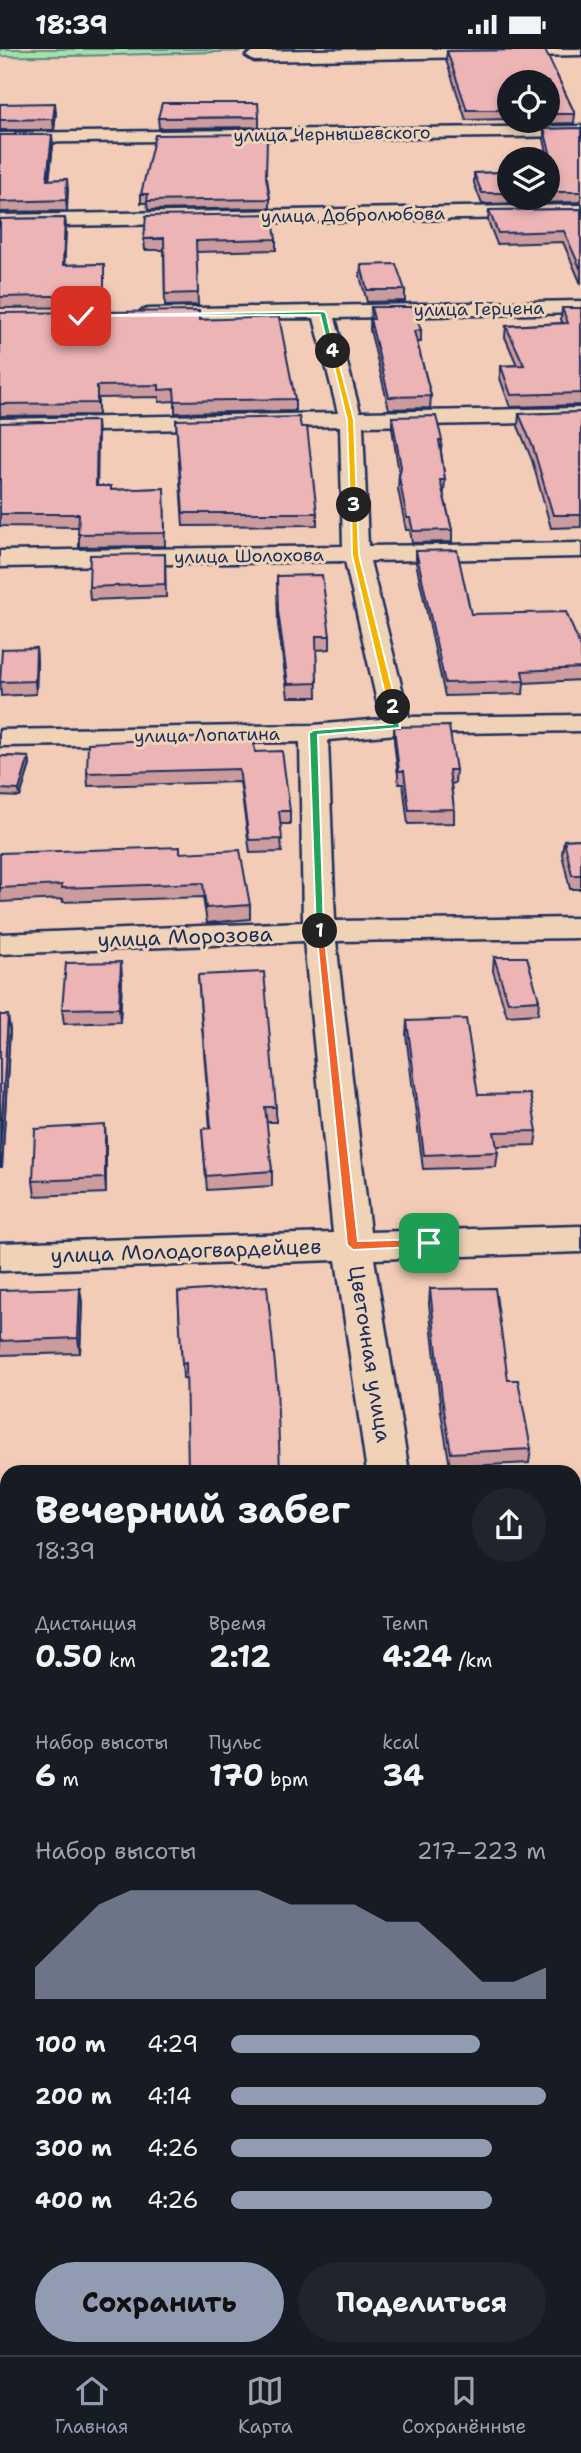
<!DOCTYPE html>
<html lang="ru">
<meta charset="utf-8">
<style>
body{margin:0;font-family:"Shantell Sans",sans-serif;background:#20242c;color:#f1f3f6;height:100vh;display:flex;flex-direction:column;font-size:26px;white-space:nowrap}
*{box-sizing:border-box;margin:0}
p{font-size:23px;color:#9ea1a6}
.icon{flex:none;width:38px;height:38px;fill:none;stroke:currentColor;stroke-width:2;stroke-linecap:round;stroke-linejoin:round}
.map{position:relative;flex:1;overflow:hidden}
.panel{position:absolute;left:0px;top:1416px;width:581px;height:891px;display:flex;flex-direction:column;background:#171b24;border-radius:21px 21px 0 0;box-shadow:0 4px 10px #0003}
.panel>*{flex:none}
.tools{position:absolute;left:497px;top:21px;display:grid;gap:14px}
.tools a{display:grid;place-items:center;width:63px;height:63px;border-radius:50%;background:#171b24;box-shadow:0 4px 10px #0003;font-size:35px}
.pin{position:absolute;display:grid;place-items:center;width:60px;height:60px;color:#fff;margin:-30px;border-radius:14px;box-shadow:0 4px 10px #0006}
.km{position:absolute;width:35px;height:35px;margin:-18px;border-radius:50%;background:#222;color:#fff;font-size:19px;line-height:35px;text-align:center}
.round{display:grid;place-items:center;flex:none;width:74px;height:74px;border-radius:37px;background:#20242c}
.summary{display:flex;align-items:center;justify-content:space-between;height:119px;padding:0 35px}
h1{font-size:38px;font-weight:700;line-height:52px}
.stats{display:grid;grid-template-columns:repeat(3,1fr);gap:10px;height:119px;padding:7px 35px}
.stats div{display:grid;align-content:center}
.stats b{font-size:30px;font-weight:700}
.stats small{font-size:19px;font-weight:400}
.stats p{font-size:19px}
.chart{height:196px;padding:14px 35px}
.chart p{display:flex;justify-content:space-between}
.chart svg{width:100%;height:126px;margin-top:7px;fill:#919bb2;opacity:.7}
.action{display:flex;gap:14px;margin-top:auto;padding:14px 35px}
.action a{flex:1;height:80px;border-radius:42px;background:#919bb2;color:#111;font-size:28px;font-weight:700;line-height:80px;text-align:center}
.action a+a{background:#20242c;color:#f1f3f6}
ul{padding:0 35px;list-style:none;font-size:23px}
li{display:grid;grid-template-columns:112px 84px 1fr;align-items:center;height:52px}
li i{height:18px;border-radius:9px;background:#919bb2}
.status{display:flex;justify-content:space-between;align-items:center;height:49px;padding:0 35px;background:#171b24;direction:ltr}
.status svg{height:19px;fill:currentColor}
.tabs{display:flex;justify-content:space-around;align-items:center;height:98px;border-top:2px solid #363941;background:#171b24;font-size:19px;color:#9ea1a6}
.tabs a{display:grid;justify-items:center;gap:4px}
.tabs .current{color:#919bb2}
.map>svg:first-child{display:block}
.green{fill:#a3e1a9;stroke:#5f8884;stroke-width:2}
.lines{fill:none;stroke-linecap:round;stroke-linejoin:round}
.street-casing{stroke:#1b2f5e;stroke-width:5}
.street{fill:#f0d3b7;fill-rule:evenodd}
.wall{fill:#cc9b9d;stroke:#1b2f5e;stroke-width:2}
.shaded-wall{fill:#a67e7f;stroke:#1b2f5e;stroke-width:2}
.building{fill:#edb4b6;stroke:#1b2f5e;stroke-width:2}
.split-1{fill:#f0652b;stroke:#fff;stroke-width:2}
.split-2{fill:#22a559;stroke:#fff;stroke-width:2}
.split-3{fill:#f5b400;stroke:#fff;stroke-width:2}
.split-4{fill:#f5b400;stroke:#fff;stroke-width:2}
.split-5{fill:#22a559;stroke:#fff;stroke-width:2}
.labels{text-anchor:middle;stroke-width:6;stroke-linejoin:round;paint-order:stroke}
.far-street-label{font-size:18px;fill:#1b2f5e;stroke:#f0d3b7}
.street-label{font-size:21px;fill:#1b2f5e;stroke:#f0d3b7}
</style>
<div class="status"><b>18:39</b><svg viewBox="0 0 49 12"><path d="M0 12V9h3v3zM5 12V6h3v6zM10 12V3h3v9zM15 12V0h3v12zM26 1h20v11H26zM47 4h2v5h-2z"/></svg></div>
<div class="map">
<svg width="581" height="2306" viewBox="0 0 581 2306">
<rect width="100%" height="100%" fill="#f3ccb8"/>
<filter id="ink" filterUnits="userSpaceOnUse"><feTurbulence type="fractalNoise" baseFrequency=".0143" numOctaves="2"/><feDisplacementMap in="SourceGraphic" scale="14" xChannelSelector="R" yChannelSelector="G"/><feConvolveMatrix kernelMatrix="1 2 1 2 8 2 1 2 1" color-interpolation-filters="sRGB"/></filter>
<g filter="url(#ink)">
<path class="green" d="M0,0H335C224,1 112,9 0,7Z"/>
<g class="lines">
<g class="street-casing">
<g id="street">
<polygon points="377,0 581,0 581,6 254,12 246,7 254,2"/>
<polygon points="581,77 581,87 0,94 0,84"/>
<polygon points="581,156 581,168 0,178 0,166"/>
<polygon points="581,252 581,264 335,269 360,363 581,359 581,373 363,377 368,497 581,494 581,508 370,512 409,668 581,666 581,682 397,685 328,691 335,872 581,869 581,889 336,892 370,1183 581,1177 581,1203 374,1210 409,1423 367,1423 336,1211 0,1222 0,1194 333,1184 304,892 0,905 0,885 303,873 300,693 0,697 0,681 314,676 381,670 345,512 0,518 0,502 343,497 340,377 0,384 0,370 338,364 314,269 141,270 138,266 141,262 148,260"/>
<rect x="574" y="1579" width="7" height="38"/>
</g>
</g>
<use href="#street" class="street"/>
</g>
<g class="wall">
<polygon points="545,1 575,65 574,74 540,75 539,72 511,73 510,72 548,72 548,33 509,33 509,70 466,71 446,11 447,2"/>
<polygon points="0,55 56,64 54,81 0,81"/>
<polygon points="259,68 259,78 159,79 158,69"/>
<polygon points="581,79 581,153 482,155 474,134 474,124 509,123 509,149 548,149 548,122 551,122 544,90 544,80"/>
<polygon points="0,86 53,96 49,131 67,130 67,162 0,163"/>
<polygon points="267,129 270,150 270,159 148,161 147,154 141,154 141,145"/>
<polygon points="581,160 581,235 563,193 497,195 488,172 489,161"/>
<polygon points="65,169 66,179 64,216 104,215 104,258 0,259 0,170"/>
<polygon points="144,190 276,190 276,201 196,203 198,256 165,257 164,201 145,201"/>
<polygon points="361,216 405,241 405,252 367,253 360,227"/>
<polygon points="371,258 421,281 421,293 417,293 431,347 430,359 389,360 370,281"/>
<polygon points="562,259 581,259 581,356 510,358 500,329 501,317 517,316 505,288 506,277 563,274 561,271"/>
<polygon points="0,264 199,271 295,350 295,362 175,364 175,352 159,353 159,348 98,349 98,366 0,367"/>
<polygon points="581,363 581,478 551,479 532,411 518,377 519,365"/>
<polygon points="392,368 442,391 441,402 445,431 444,443 443,443 452,481 452,493 412,494 410,481 406,481 398,440 399,424 392,379"/>
<polygon points="176,371 317,464 317,476 183,477"/>
<polygon points="97,372 97,437 111,441 164,439 165,497 79,498 79,478 0,477 0,374"/>
<polygon points="416,502 471,565 581,599 581,631 524,634 523,645 445,647 416,514"/>
<polygon points="165,505 166,548 90,551 89,538"/>
<polygon points="277,527 330,587 330,600 316,601 317,648 288,648 278,576"/>
<polygon points="36,599 37,612 36,645 1,647 0,622"/>
<polygon points="394,678 456,721 455,734 451,735 454,760 454,774 408,775 403,735 399,735 394,692"/>
<polygon points="255,703 290,762 290,775 280,775 282,803 250,804 240,733 88,737 87,724"/>
<polygon points="0,707 29,708 30,716 20,748 0,747"/>
<polygon points="581,790 581,840 570,840 562,805 564,791"/>
<polygon points="0,804 180,804 250,856 250,870 207,874 203,848 63,853 63,850 0,853"/>
<polygon points="494,908 539,951 538,965 507,967 493,922"/>
<polygon points="198,926 276,1058 276,1073 266,1073 272,1122 272,1137 207,1141 202,1080 210,1079"/>
<polygon points="122,928 120,973 64,975 62,960"/>
<polygon points="0,966 10,980 2,1118 0,1118"/>
<polygon points="407,972 478,1046 537,1082 535,1096 497,1097 498,1103 496,1118 423,1120 406,986"/>
<polygon points="106,1091 106,1144 35,1147 33,1132"/>
<polygon points="430,1240 508,1331 531,1400 529,1414 450,1418 441,1363 429,1255"/>
<polygon points="0,1241 82,1253 80,1304 0,1306"/>
<polygon points="178,1243 277,1336 183,1329"/>
<rect x="0" y="1623" width="7" height="89"/>
<polygon points="581,1641 581,1735 574,1735 574,1642"/>
<polygon points="448,2300 564,2300 565,2306 449,2306"/>
</g>
<g class="shaded-wall">
<polygon points="55,54 56,64 54,81 53,70"/>
<polygon points="52,86 53,96 48,141 47,131"/>
<polygon points="67,130 68,141 67,162 66,151"/>
<polygon points="65,169 66,179 64,227 63,216"/>
<polygon points="97,372 98,385 97,449 96,437"/>
<polygon points="36,599 37,612 36,645 35,632"/>
<polygon points="29,708 30,716 20,748 19,741"/>
<polygon points="121,913 122,928 120,973 119,959"/>
<polygon points="8,966 10,980 2,1118 0,1103"/>
<polygon points="105,1076 106,1091 106,1144 105,1129"/>
<polygon points="80,1239 82,1253 80,1304 78,1289"/>
<rect x="23" y="2300" width="4" height="6"/>
</g>
<g class="building">
<polygon points="545,1 575,65 548,65 548,33 509,33 509,61 467,61 447,2"/>
<polygon points="55,54 53,70 0,71 0,55"/>
<polygon points="162,54 258,54 259,68 158,69"/>
<polygon points="581,79 581,143 548,143 548,122 555,122 544,80"/>
<polygon points="260,85 261,90 267,90 266,128 270,150 147,152 148,145 141,145 155,86"/>
<polygon points="0,86 52,86 47,131 67,130 66,151 0,153"/>
<polygon points="509,123 509,144 482,144 474,124"/>
<polygon points="581,160 581,221 564,182 498,184 489,161"/>
<polygon points="272,165 276,190 196,192 198,244 165,245 164,189 144,190 146,167"/>
<polygon points="65,169 63,216 104,215 104,246 0,248 0,170"/>
<polygon points="396,215 405,241 367,241 361,216"/>
<polygon points="371,258 412,258 421,281 414,282 431,347 389,348 370,270 374,270"/>
<polygon points="562,259 581,259 581,344 511,346 501,317 524,316 506,277 568,274"/>
<polygon points="199,262 199,271 279,268 295,350 175,352 174,340 159,341 159,336 97,337 97,354 0,355 0,264"/>
<polygon points="581,363 581,466 553,466 533,398 519,365"/>
<polygon points="436,367 442,391 439,391 445,431 440,431 452,481 413,482 410,469 407,469 399,428 401,418 392,368"/>
<polygon points="299,368 301,378 307,378 317,464 183,464 176,371"/>
<polygon points="97,372 96,437 111,437 111,441 164,439 165,484 78,485 79,465 0,465 0,374"/>
<polygon points="457,501 471,565 566,563 581,599 581,619 522,622 524,632 445,634 416,502"/>
<polygon points="165,505 165,535 89,538 90,506"/>
<polygon points="322,526 330,587 316,587 317,634 288,635 278,562 277,527"/>
<polygon points="36,599 35,632 0,633 2,600"/>
<polygon points="449,677 456,721 449,721 454,760 409,761 404,722 399,722 394,678"/>
<polygon points="253,686 255,703 282,702 290,762 279,762 282,790 249,791 239,720 87,724 88,694"/>
<polygon points="0,707 29,708 19,741 0,740"/>
<polygon points="581,790 581,826 572,826 564,791"/>
<polygon points="180,798 180,804 240,801 250,856 206,859 203,834 62,839 62,836 0,839 0,804"/>
<polygon points="494,908 527,908 539,951 508,953"/>
<polygon points="121,913 119,959 62,960 66,914"/>
<polygon points="264,923 276,1058 265,1058 272,1122 206,1127 202,1080 211,1079 198,926"/>
<polygon points="0,966 8,966 0,1103"/>
<polygon points="466,970 478,1046 530,1045 537,1082 494,1083 498,1103 424,1106 407,972"/>
<polygon points="105,1076 105,1129 33,1132 35,1080"/>
<polygon points="267,1237 277,1336 280,1423 188,1423 186,1314 182,1315 178,1243"/>
<polygon points="80,1239 78,1289 0,1292 0,1241"/>
<polygon points="495,1239 508,1331 518,1331 531,1400 451,1404 442,1349 430,1240"/>
<rect x="0" y="1623" width="7" height="75"/>
<polygon points="581,1641 581,1722 574,1722 574,1642"/>
<polygon points="0,2139 7,2139 7,2300 23,2300 23,2306 0,2306"/>
<polygon points="138,2300 138,2306 28,2306"/>
<polygon points="202,2300 369,2300 370,2306 202,2306"/>
<polygon points="452,2300 564,2300 565,2306 452,2306"/>
</g>
</g>
<polygon class="split-1" points="316,879 324,882 358,1192 429,1190 433,1191 433,1197 353,1201 347,1196"/>
<polygon class="split-2" points="393,655 397,658 400,679 318,686 324,882 316,884 309,684 314,681 392,675 388,658"/>
<polygon class="split-3" points="351,455 357,456 359,506 397,658 393,660 388,658 352,506"/>
<polygon class="split-4" points="330,301 336,302 354,371 357,456 354,459 350,456 347,371"/>
<polygon class="split-5" points="323,262 326,264 335,303 329,302 320,266 77,267"/>
<g class="labels">
<g class="far-street-label">
<text transform="translate(332 85) rotate(-1)" y="6">улица Чернышевского</text>
<text transform="translate(353 166) rotate(-1)" y="6">улица Добролюбова</text>
<text transform="translate(479 260) rotate(-1)" y="6">улица Герцена</text>
<text transform="translate(249 507) rotate(-1)" y="6">улица Шолохова</text>
<text transform="translate(207 686) rotate(-1)" y="6">улица Лопатина</text>
</g>
<g class="street-label">
<text transform="translate(185 888) rotate(-2)" y="7">улица Морозова</text>
<text transform="translate(186 1202) rotate(-2)" y="7">улица Молодогвардейцев</text>
<text transform="translate(370 1305) rotate(81)" y="7">Цветочная улица</text>
</g>
</g>
</svg>
<div class="tools">
<a><svg class="icon" aria-label="locate" viewBox="0 0 24 24"><circle cx="12" cy="12" r="6"/><path d="M12 2v4M12 18v4M2 12h4M18 12h4"/></svg></a>
<a><svg class="icon" aria-label="layers" viewBox="0 0 24 24"><path d="M12 4l9 5-9 5-9-5zM3 14l9 5 9-5"/></svg></a>
</div>
<div class="pin" style="left:429px;top:1194px;background:#1e9e55"><svg class="icon" aria-label="arrive" viewBox="0 0 24 24"><path d="M6 21V4h12l-3 4 3 4H6"/></svg></div>
<div class="pin" style="left:81px;top:267px;background:#d93025"><svg class="icon" aria-label="check" viewBox="0 0 24 24"><path d="M5 12l5 5 9-10"/></svg></div>
<b class="km" style="left:320px;top:882px">1</b>
<b class="km" style="left:393px;top:658px">2</b>
<b class="km" style="left:354px;top:456px">3</b>
<b class="km" style="left:333px;top:302px">4</b>
<section class="panel">
<div class="summary"><div><h1>Вечерний забег</h1><p>18:39</p></div><a class="round"><svg class="icon" aria-label="share" viewBox="0 0 24 24"><path d="M12 15V3M7 8l5-5 5 5M5 13v7h14v-7"/></svg></a></div>
<div class="stats">
<div><p>Дистанция</p><b>0.50<small> km</small></b></div>
<div><p>Время</p><b>2:12</b></div>
<div><p>Темп</p><b>4:24<small> /km</small></b></div>
</div>
<div class="stats">
<div><p>Набор высоты</p><b>6<small> m</small></b></div>
<div><p>Пульс</p><b>170<small> bpm</small></b></div>
<div><p>kcal</p><b>34</b></div>
</div>
<div class="chart"><p><span>Набор высоты</span>217–223 m</p>
<svg viewBox="0 0 160 44" preserveAspectRatio="none"><path d="M0 44V33L10 22L20 11L30 6L40 6L50 6L60 6L70 6L80 11L90 11L100 11L110 17L120 17L130 27L140 38L150 38L160 33V44z"/></svg>
</div>
<ul>
<li><b>100 m</b>4:29<i style="width:79%"></i></li>
<li><b>200 m</b>4:14<i style="width:100%"></i></li>
<li><b>300 m</b>4:26<i style="width:83%"></i></li>
<li><b>400 m</b>4:26<i style="width:83%"></i></li>
</ul>
<div class="action"><a>Сохранить</a><a>Поделиться</a></div>
</section>
</div>
<nav class="tabs">
<a class="current"><svg class="icon" aria-label="home" viewBox="0 0 24 24"><path d="M3 11l9-7 9 7M6 9v11h12V9"/></svg>Главная</a>
<a><svg class="icon" aria-label="map" viewBox="0 0 24 24"><path d="M3 6l6-2 6 2 6-2v14l-6 2-6-2-6 2zM9 4v14M15 6v14"/></svg>Карта</a>
<a><svg class="icon" aria-label="saved" viewBox="0 0 24 24"><path d="M7 4h10v16l-5-4-5 4z"/></svg>Сохранённые</a>
</nav>
